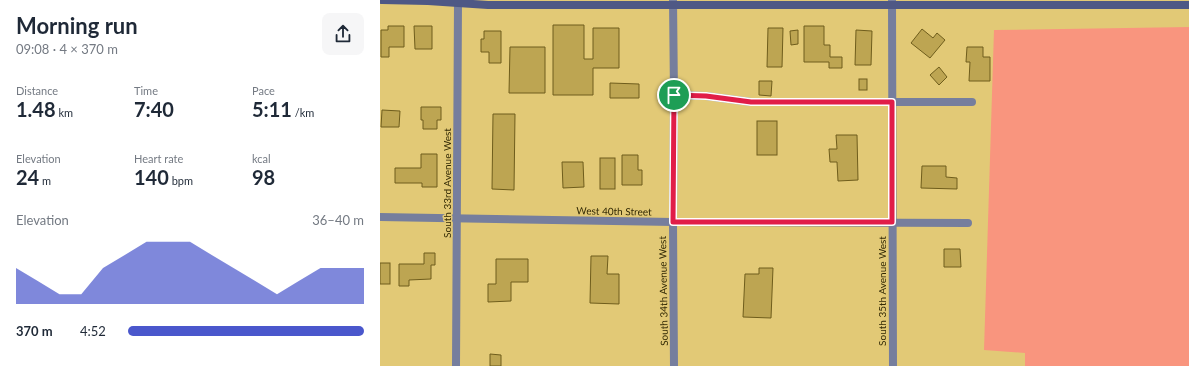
<!DOCTYPE html>
<meta charset="utf-8">
<style>
body{margin:0;font-family:Lato,sans-serif;background:#f6f6f7;color:#1f2937;height:100vh;display:flex;flex-direction:column;font-size:15px;white-space:nowrap}
*{box-sizing:border-box;margin:0}
p{font-size:13px;color:#747a83}
.icon{flex:none;width:22px;height:22px;fill:none;stroke:currentColor;stroke-width:2;stroke-linecap:round;stroke-linejoin:round}
.map{position:relative;flex:1;overflow:hidden}
.drawer{display:flex;flex-direction:column;background:#fff;width:380px}
.drawer>*{flex:none}
.pin{position:absolute;display:grid;place-items:center;width:34px;height:34px;color:#fff;margin:-17px;border:2px solid #fff;border-radius:50%;box-shadow:0 1px 4px #0007}
.round{display:grid;place-items:center;flex:none;width:42px;height:42px;border-radius:8px;background:#f6f6f7}
.overview{display:flex;align-items:center;justify-content:space-between;height:68px;padding:0 16px}
h1{font-size:22px;font-weight:700;line-height:30px}
.stats{display:grid;grid-template-columns:repeat(3,1fr);gap:6px;height:68px;padding:4px 16px}
.stats div{display:grid;align-content:center}
.stats b{font-size:20px;font-weight:700}
.stats small{font-size:11px;font-weight:400}
.stats p{font-size:11px}
.chart{height:112px;padding:8px 16px}
.chart p{display:flex;justify-content:space-between}
.chart svg{width:100%;height:72px;margin-top:4px;fill:#4a57cc;opacity:.7}
ul{padding:0 16px;list-style:none;font-size:13px}
li{display:grid;grid-template-columns:64px 48px 1fr;align-items:center;height:30px}
li i{height:10px;border-radius:5px;background:#4a57cc}
main{display:flex;flex:1;min-height:0}
.map>svg:first-child{display:block}
.green{fill:#f9957e}
.building{fill:#bda552;stroke:#6f5d1c}
.lines{fill:none;stroke-linecap:round;stroke-linejoin:round}
.street{stroke:#767e9d;stroke-width:8}
.secondary{stroke:#4e5885;stroke-width:8}
.route-casing{stroke:#fff;stroke-width:8}
.route{stroke:#e11d48;stroke-width:5}
.labels{text-anchor:middle;stroke-width:3;stroke-linejoin:round;paint-order:stroke}
.street-label{font-size:10px;fill:#322904;stroke:#e2c976}
</style>
<main>
<section class="drawer">
<div class="overview"><div><h1>Morning run</h1><p>09:08 · 4 × 370 m</p></div><a class="round"><svg class="icon" aria-label="share" viewBox="0 0 24 24"><path d="M12 15V3M7 8l5-5 5 5M5 13v7h14v-7"/></svg></a></div>
<div class="stats">
<div><p>Distance</p><b>1.48<small> km</small></b></div>
<div><p>Time</p><b>7:40</b></div>
<div><p>Pace</p><b>5:11<small> /km</small></b></div>
</div>
<div class="stats">
<div><p>Elevation</p><b>24<small> m</small></b></div>
<div><p>Heart rate</p><b>140<small> bpm</small></b></div>
<div><p>kcal</p><b>98</b></div>
</div>
<div class="chart"><p><span>Elevation</span>36–40 m</p>
<svg viewBox="0 0 160 44" preserveAspectRatio="none"><path d="M0 44V22L10 30L20 38L30 38L40 22L50 14L60 6L70 6L80 6L90 14L100 22L110 30L120 38L130 30L140 22L150 22L160 22V44z"/></svg>
</div>
<ul>
<li><b>370 m</b>4:52<i style="width:100%"></i></li>
</ul>
</section>
<div class="map">
<svg width="809" height="366" viewBox="0 0 809 366">
<rect width="100%" height="100%" fill="#e2c976"/>
<polygon class="green" points="809,27 809,366 645,366 645,353 604,350 614,30"/>
<g class="building">
<polygon points="173,25 204,25 204,59 213,59 213,28 239,28 239,68 213,68 213,95 173,95"/>
<polygon points="8,26 24,26 24,47 9,47 9,57 1,57 1,30 8,30"/>
<polygon points="34,26 52,26 52,49 35,49"/>
<polygon points="424,26 444,26 444,45 450,45 450,57 462,57 462,68 449,68 449,62 424,62"/>
<polygon points="388,28 403,28 402,67 387,67"/>
<polygon points="542,29 553,38 557,33 565,40 550,58 531,43"/>
<polygon points="418,30 418,44 411,45 410,31"/>
<polygon points="476,30 492,31 491,65 475,65"/>
<polygon points="104,31 121,31 121,63 109,63 109,52 101,52 101,39 104,39"/>
<polygon points="130,47 165,47 165,93 129,93"/>
<polygon points="587,47 603,47 603,57 610,57 610,81 589,81 590,62 586,62"/>
<polygon points="559,67 567,77 559,85 550,75"/>
<rect x="479" y="79" width="8" height="11"/>
<polygon points="379,81 392,81 391,96 379,95"/>
<polygon points="230,83 259,84 259,98 230,98"/>
<polygon points="41,107 61,107 61,120 57,120 57,129 43,129 43,120 41,120"/>
<polygon points="2,110 20,111 19,127 1,127"/>
<polygon points="113,114 135,114 134,190 112,189"/>
<rect x="377" y="121" width="20" height="34"/>
<polygon points="456,135 477,135 478,180 458,181 457,162 450,162 449,149 457,149"/>
<polygon points="41,154 57,154 57,187 42,187 42,183 15,183 15,168 41,168"/>
<polygon points="242,155 258,155 258,170 262,170 262,185 242,185"/>
<rect x="220" y="158" width="15" height="31"/>
<polygon points="182,162 203,162 204,187 183,188"/>
<polygon points="542,166 566,166 566,177 577,178 577,189 541,188"/>
<polygon points="564,249 580,249 581,267 564,267"/>
<polygon points="44,253 55,253 55,265 51,265 51,279 29,280 29,286 19,286 19,264 44,264"/>
<polygon points="211,256 228,256 227,274 239,274 239,304 210,303"/>
<polygon points="116,259 148,259 148,282 131,282 131,301 108,302 108,284 116,284"/>
<rect x="0" y="263" width="10" height="21"/>
<polygon points="379,268 393,268 391,318 363,317 365,274 379,274"/>
<polygon points="110,354 121,355 121,366 110,366"/>
</g>
<g class="lines">
<g class="street">
<polyline points="293,0 294,95 293,222 294,366"/>
<polyline points="512,0 513,366"/>
<polyline points="294,95 326,96 371,102 592,102"/>
<polyline points="0,217 293,222 588,223"/>
<polyline points="76,366 78,3"/>
</g>
<polyline class="secondary" points="2,0 48,1 108,5 809,5"/>
</g>
<g class="lines">
<g class="route-casing">
<polygon id="route" points="294,95 326,96 371,102 512,102 512,222 293,222"/>
</g>
<use href="#route" class="route"/>
</g>
<g class="labels">
<g class="street-label">
<text transform="translate(67 183) rotate(-90)" y="4">South 33rd Avenue West</text>
<text transform="translate(234 211) rotate(1)" y="4">West 40th Street</text>
<text transform="translate(283 291) rotate(-91)" y="4">South 34th Avenue West</text>
<text transform="translate(502 291) rotate(-90)" y="4">South 35th Avenue West</text>
</g>
</g>
</svg>
<div class="pin" style="left:294px;top:95px;background:#1e9e55"><svg class="icon" aria-label="arrive" viewBox="0 0 24 24"><path d="M6 21V4h12l-3 4 3 4H6"/></svg></div>
</div>
</main>
